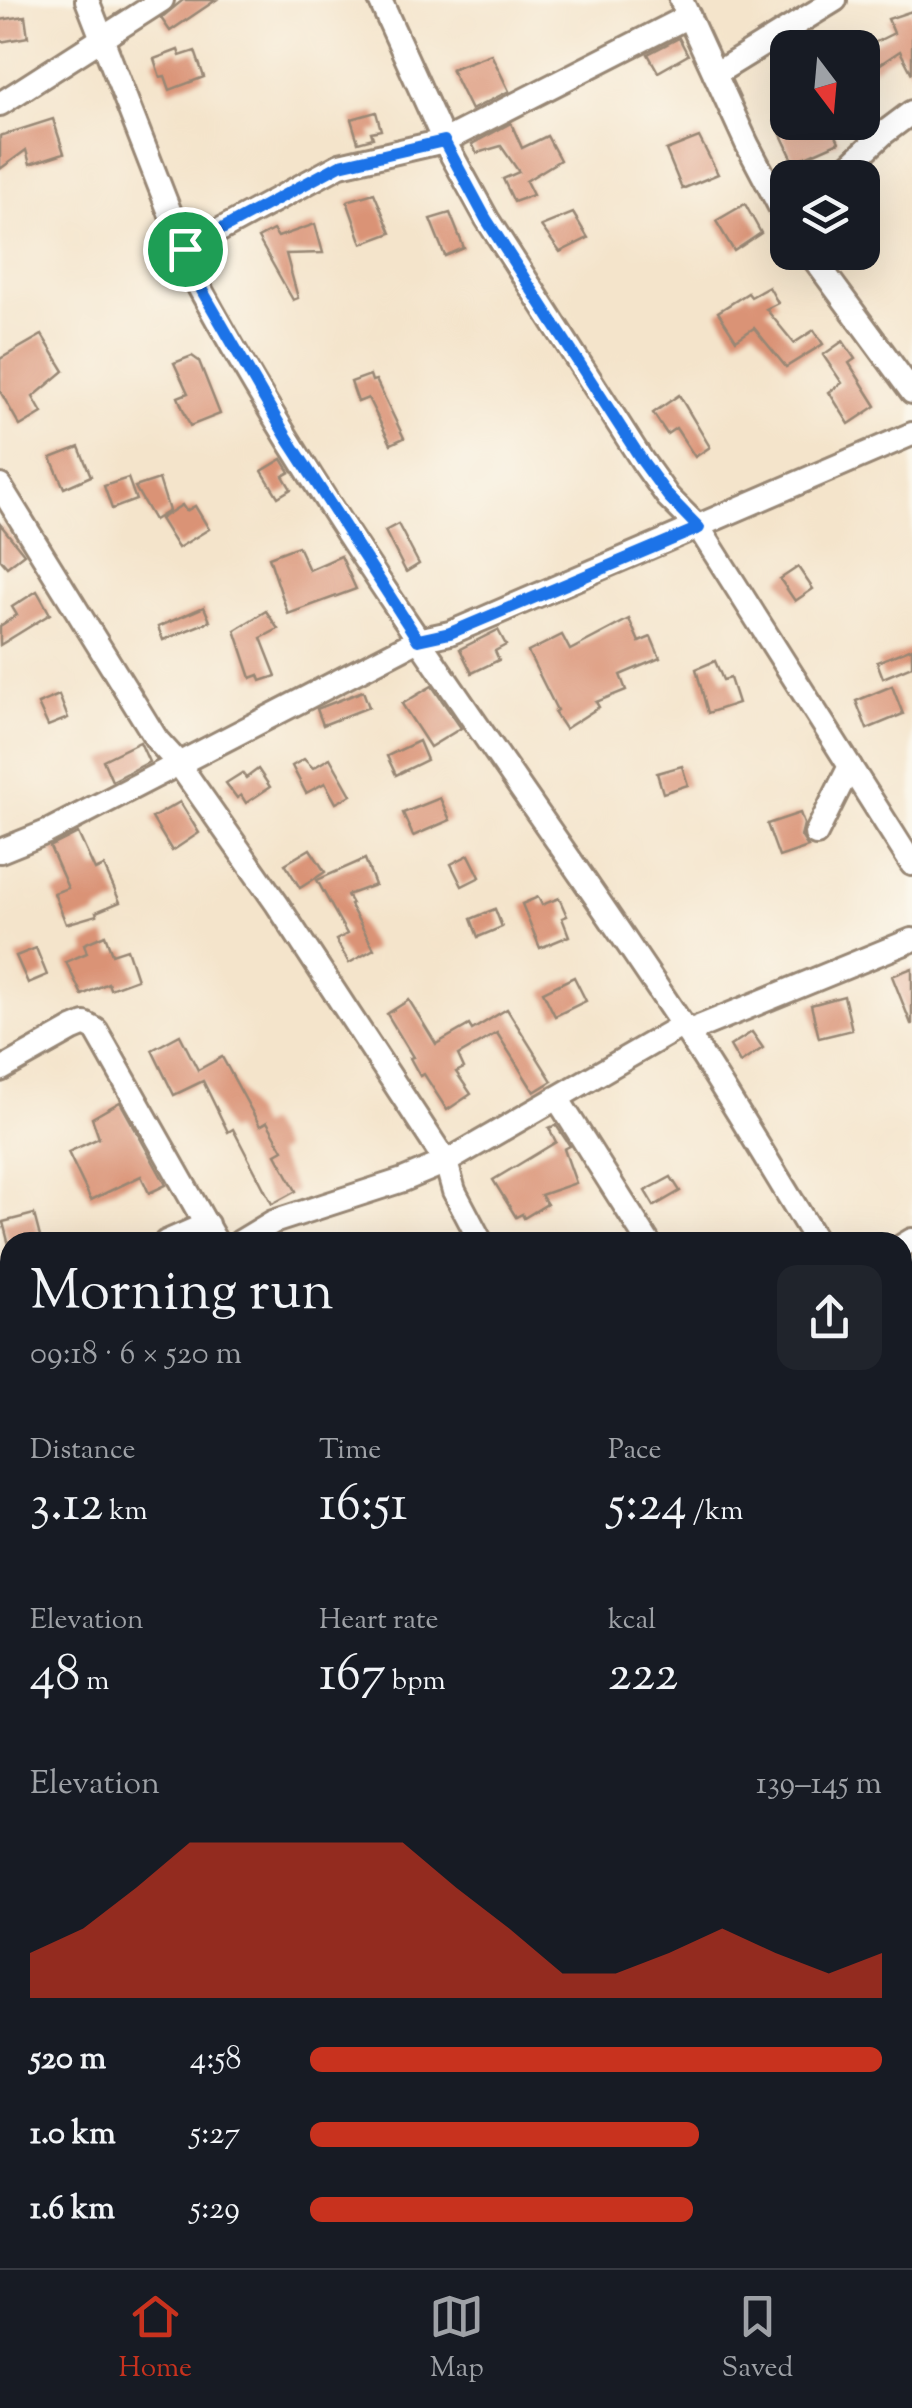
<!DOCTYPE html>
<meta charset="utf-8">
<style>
body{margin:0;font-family:"Sorts Mill Goudy",serif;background:#20242c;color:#f1f3f6;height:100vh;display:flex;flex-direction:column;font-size:38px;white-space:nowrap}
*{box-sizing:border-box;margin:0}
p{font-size:32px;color:#9ea1a6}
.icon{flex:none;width:55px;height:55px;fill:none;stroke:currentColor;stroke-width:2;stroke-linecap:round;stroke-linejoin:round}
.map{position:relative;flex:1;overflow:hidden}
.drawer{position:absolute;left:0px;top:1232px;width:912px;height:1038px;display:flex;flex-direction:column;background:#171b24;border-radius:30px 30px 0 0;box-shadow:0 10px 40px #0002}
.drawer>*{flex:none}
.needle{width:65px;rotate:164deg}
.fabs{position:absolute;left:770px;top:30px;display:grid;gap:20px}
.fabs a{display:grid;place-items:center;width:110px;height:110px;border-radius:20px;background:#171b24;box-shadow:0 10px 40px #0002;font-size:50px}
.pin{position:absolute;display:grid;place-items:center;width:85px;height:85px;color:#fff;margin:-42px;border:5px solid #fff;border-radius:50%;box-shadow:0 2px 10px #0007}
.round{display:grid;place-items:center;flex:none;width:105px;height:105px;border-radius:20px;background:#20242c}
.head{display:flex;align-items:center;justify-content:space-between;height:170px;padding:0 30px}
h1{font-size:55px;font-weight:600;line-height:75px}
.metrics{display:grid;grid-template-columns:repeat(3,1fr);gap:15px;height:170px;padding:10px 30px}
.metrics div{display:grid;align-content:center}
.metrics b{font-size:50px;font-weight:600}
.metrics small{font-size:28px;font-weight:400}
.metrics p{font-size:28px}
.chart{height:280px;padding:20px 30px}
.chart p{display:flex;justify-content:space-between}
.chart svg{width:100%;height:180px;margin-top:10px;fill:#c8321e;opacity:.7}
ul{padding:0 30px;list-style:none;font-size:32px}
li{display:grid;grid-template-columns:160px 120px 1fr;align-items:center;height:75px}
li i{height:25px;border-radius:12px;background:#c8321e}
.menu{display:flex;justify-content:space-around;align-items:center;height:140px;border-top:2px solid #363941;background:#171b24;font-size:28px;color:#9ea1a6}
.menu a{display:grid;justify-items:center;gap:5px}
.menu .current{color:#c8321e}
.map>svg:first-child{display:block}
.building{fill:#da9376}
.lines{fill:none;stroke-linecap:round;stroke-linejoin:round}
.minor-casing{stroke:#988774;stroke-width:28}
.trunk-casing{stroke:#988774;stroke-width:40}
.minor{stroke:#fff;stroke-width:22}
.trunk{stroke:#fff;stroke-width:35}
.route-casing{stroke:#fff;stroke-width:20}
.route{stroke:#1a73e8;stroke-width:12}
</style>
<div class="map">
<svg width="912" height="2268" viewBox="0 0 912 2268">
<rect width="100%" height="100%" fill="#fbf7ec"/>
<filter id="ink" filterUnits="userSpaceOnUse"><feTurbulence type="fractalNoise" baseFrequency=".01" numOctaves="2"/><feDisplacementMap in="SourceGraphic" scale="20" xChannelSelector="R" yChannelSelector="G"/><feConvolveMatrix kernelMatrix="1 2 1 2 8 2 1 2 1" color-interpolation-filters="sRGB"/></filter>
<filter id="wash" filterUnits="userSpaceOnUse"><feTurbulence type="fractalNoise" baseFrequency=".0048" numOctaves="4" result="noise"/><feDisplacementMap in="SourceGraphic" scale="40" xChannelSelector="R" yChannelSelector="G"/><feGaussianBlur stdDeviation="2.25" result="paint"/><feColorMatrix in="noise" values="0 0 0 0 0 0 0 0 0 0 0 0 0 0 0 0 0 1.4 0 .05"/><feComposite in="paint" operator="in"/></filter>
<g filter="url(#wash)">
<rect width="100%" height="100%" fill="#f4e4cb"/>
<g id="blocks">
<g class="building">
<polygon points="183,0 216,0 170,31 161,18"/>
<polygon points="912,11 912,74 900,51 873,69 862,49 894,33 888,19"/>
<polygon points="25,16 28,37 0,42 0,20"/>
<polygon points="679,38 688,55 658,72 648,54"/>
<polygon points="178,50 180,56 195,51 204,77 170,90 165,76 160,77 154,59"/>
<polygon points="491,54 509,91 471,110 451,69"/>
<polygon points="376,112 381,130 371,132 373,138 358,142 351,119"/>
<polygon points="53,119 64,153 30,164 26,150 0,169 0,136"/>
<polygon points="775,122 830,122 839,142 794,162"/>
<polygon points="511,123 522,148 547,136 560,160 526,181 533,195 514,202 503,179 519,172 501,146 477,153 472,144"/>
<polygon points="699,137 718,174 682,189 666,150"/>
<polygon points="374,193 391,233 362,244 347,201"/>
<polygon points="745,204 761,233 734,251 716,221"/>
<polygon points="450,213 464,248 445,256 430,219"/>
<polygon points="573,213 588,238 560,252 541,226"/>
<polygon points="315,224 323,253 286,254 298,298 293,300 258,238 273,230 278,237"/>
<polygon points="769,287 778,303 766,309 794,343 814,330 823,344 786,367 754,328 736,340 718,312 748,293 751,297"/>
<polygon points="42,335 64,371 33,397 42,413 20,426 0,391 0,359"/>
<polygon points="843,341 855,359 849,363 876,406 849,424 829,392 842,383 823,355"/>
<polygon points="192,356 199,361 220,414 190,426 178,397 188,393 174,363"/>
<polygon points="370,375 372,381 376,380 404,438 391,444 368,398 358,402 351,382"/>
<polygon points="679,395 710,447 695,457 676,428 667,434 653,413"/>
<polygon points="79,447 91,476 64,488 51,458"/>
<polygon points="282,459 290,472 283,476 291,489 278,497 262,471"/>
<polygon points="128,478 136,500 112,509 104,486"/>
<polygon points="159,479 169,511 154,520 135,487"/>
<polygon points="182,505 186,511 195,506 209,529 178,548 160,519"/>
<polygon points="0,524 24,554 7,567 0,559"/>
<polygon points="398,524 419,564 406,572 385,531"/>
<polygon points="298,546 309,570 341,556 356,589 288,614 269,557"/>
<polygon points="798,567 813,589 795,601 780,579"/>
<polygon points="37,591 50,614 0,645 0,626 17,615 12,607"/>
<polygon points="204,607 210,621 163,640 158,627"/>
<polygon points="266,611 278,629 261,638 276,676 261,681 259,675 251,678 235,630"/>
<polygon points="629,619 639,642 651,637 660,658 620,675 626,690 596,702 599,707 565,729 554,712 557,710 528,652 562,635 570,650"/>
<polygon points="498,630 506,645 495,651 499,660 472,673 460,649"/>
<polygon points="912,648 912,666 883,678 877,662"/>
<polygon points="715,661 723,680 730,678 738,703 708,713 696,669"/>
<polygon points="432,686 461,728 430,747 402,704"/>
<polygon points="892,686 903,714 867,729 856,701"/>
<polygon points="363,691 369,707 323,725 317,709"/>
<polygon points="59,695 68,718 48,726 38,704"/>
<polygon points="419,741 427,760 396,775 387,756"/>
<polygon points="140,742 149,762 112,781 103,760"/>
<polygon points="330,758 351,795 336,803 325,783 306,793 292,766 304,759 313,768"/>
<polygon points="682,766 688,785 663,793 657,773"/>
<polygon points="258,769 270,787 246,803 241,795 237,798 226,783 242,773 246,778"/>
<polygon points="440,798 450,820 413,836 403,813"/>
<polygon points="180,802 199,833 172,851 152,818"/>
<polygon points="800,813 804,824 801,836 808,847 779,857 767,824"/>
<polygon points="78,833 95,870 104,866 120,902 96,912 97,915 66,924 54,893 68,888 50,847"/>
<polygon points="310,849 325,872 300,888 285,864"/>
<polygon points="469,855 480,877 462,886 451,864"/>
<polygon points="365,859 375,885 347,895 352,904 350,905 374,949 349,963 336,940 347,934 317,880"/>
<polygon points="538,897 542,905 559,898 567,916 562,918 569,936 540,948 522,904"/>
<polygon points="495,909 502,927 478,937 471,919"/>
<polygon points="105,935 112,954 127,949 137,979 110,989 108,983 82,995 66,962 87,953 84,944"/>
<polygon points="36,948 47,975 28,983 16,956"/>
<polygon points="912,968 912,1024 911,1024 892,976"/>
<polygon points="574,977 586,1001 555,1016 543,992"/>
<polygon points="844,996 852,1030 819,1038 811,1005"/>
<polygon points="409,1000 436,1044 469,1025 472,1030 507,1009 552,1081 534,1092 497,1033 458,1055 464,1068 456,1072 471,1094 447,1110 424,1074 420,1076 410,1058 413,1057 387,1014"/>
<polygon points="752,1032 763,1048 740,1063 730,1046"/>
<polygon points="180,1035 198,1070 222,1057 260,1126 267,1122 283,1150 276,1154 296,1191 272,1204 233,1129 228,1132 203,1081 174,1095 152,1050"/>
<polygon points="120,1102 166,1185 149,1193 141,1176 91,1200 68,1152 99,1138 92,1118"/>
<polygon points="556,1125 570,1146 564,1149 576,1183 541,1195 547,1204 524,1218 522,1214 516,1217 493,1180 556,1142 549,1128"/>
<polygon points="671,1177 680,1191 654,1206 645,1191"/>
<polygon points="34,1214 40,1237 10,1242 9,1245 3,1222"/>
</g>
</g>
</g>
<g filter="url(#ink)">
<use href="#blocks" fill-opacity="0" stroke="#988774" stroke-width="2.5"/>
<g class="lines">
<g class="minor-casing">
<g id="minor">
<path d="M87,0L199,287C340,545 519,778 681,1023C729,1095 772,1169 817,1242"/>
<polyline points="380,0 444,141 487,219 643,462 668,497 699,528 912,864"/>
<polyline points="681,0 747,144 788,222"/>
<polyline points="715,74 835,0"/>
<polyline points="0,104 162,0"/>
<polyline points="836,178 884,133 912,112"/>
<polyline points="185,249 340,165 444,141 689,16"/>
<polyline points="809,252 912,392"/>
<polyline points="0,486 157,740 178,763 277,904 446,1162 454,1191 481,1242"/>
<polyline points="816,834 850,766"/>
<polyline points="0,851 47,832 418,640 450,633 912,434"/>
<polyline points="687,1032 912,940"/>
<polyline points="0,1070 73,1029 85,1024 96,1030 216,1242"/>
<polyline points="557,1098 648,1242"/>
<polyline points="166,1242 207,1224"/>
<polyline points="240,1242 273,1222 403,1180 446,1162 683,1025"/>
<polyline points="902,1246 912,1240"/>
<polyline points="0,1336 10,1329"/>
<polyline points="902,1401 912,1419"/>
<polyline points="0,1598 10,1612"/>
<polyline points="0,1651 10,1644"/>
<polyline points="282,2260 286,2268"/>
<polyline points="619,2268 639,2260"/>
</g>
</g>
<g class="trunk-casing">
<g id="trunk">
<polyline points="902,1714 912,1710"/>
<polyline points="0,2140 10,2135"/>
</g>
</g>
<use href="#minor" class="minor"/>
<use href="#trunk" class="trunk"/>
</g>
</g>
<g class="lines" filter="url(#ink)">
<g class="route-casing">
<polygon id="route" points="444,141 486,219 643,462 668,496 699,528 450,633 418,640 286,436 200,287 185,249 340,165"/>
</g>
<use href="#route" class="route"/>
</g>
</svg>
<div class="fabs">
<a><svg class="needle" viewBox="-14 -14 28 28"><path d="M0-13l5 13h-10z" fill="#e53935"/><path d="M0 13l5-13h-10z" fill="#9ea1a6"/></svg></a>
<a><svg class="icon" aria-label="layers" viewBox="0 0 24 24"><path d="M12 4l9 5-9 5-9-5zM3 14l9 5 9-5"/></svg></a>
</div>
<div class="pin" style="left:185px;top:249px;background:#1e9e55"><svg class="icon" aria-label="arrive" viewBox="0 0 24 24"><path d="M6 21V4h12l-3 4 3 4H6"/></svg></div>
<section class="drawer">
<div class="head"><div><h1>Morning run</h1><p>09:18 · 6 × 520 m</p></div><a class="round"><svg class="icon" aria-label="share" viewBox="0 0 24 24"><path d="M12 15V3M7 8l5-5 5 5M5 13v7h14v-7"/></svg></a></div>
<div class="metrics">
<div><p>Distance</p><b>3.12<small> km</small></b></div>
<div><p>Time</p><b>16:51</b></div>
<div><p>Pace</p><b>5:24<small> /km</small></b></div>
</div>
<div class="metrics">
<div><p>Elevation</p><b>48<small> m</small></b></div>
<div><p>Heart rate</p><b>167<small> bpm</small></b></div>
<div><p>kcal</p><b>222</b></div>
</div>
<div class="chart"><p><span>Elevation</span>139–145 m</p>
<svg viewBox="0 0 160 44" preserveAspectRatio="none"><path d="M0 44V33L10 27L20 17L30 6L40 6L50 6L60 6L70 6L80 17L90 27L100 38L110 38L120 33L130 27L140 33L150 38L160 33V44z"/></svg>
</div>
<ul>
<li><b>520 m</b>4:58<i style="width:100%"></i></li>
<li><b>1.0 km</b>5:27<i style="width:68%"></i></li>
<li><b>1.6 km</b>5:29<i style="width:67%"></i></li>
</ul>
</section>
</div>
<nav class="menu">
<a class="current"><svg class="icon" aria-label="home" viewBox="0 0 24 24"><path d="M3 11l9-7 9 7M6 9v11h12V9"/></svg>Home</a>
<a><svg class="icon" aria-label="map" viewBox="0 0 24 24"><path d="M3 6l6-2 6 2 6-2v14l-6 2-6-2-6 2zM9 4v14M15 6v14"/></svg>Map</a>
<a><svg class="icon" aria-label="saved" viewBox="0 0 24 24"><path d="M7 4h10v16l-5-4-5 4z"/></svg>Saved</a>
</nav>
